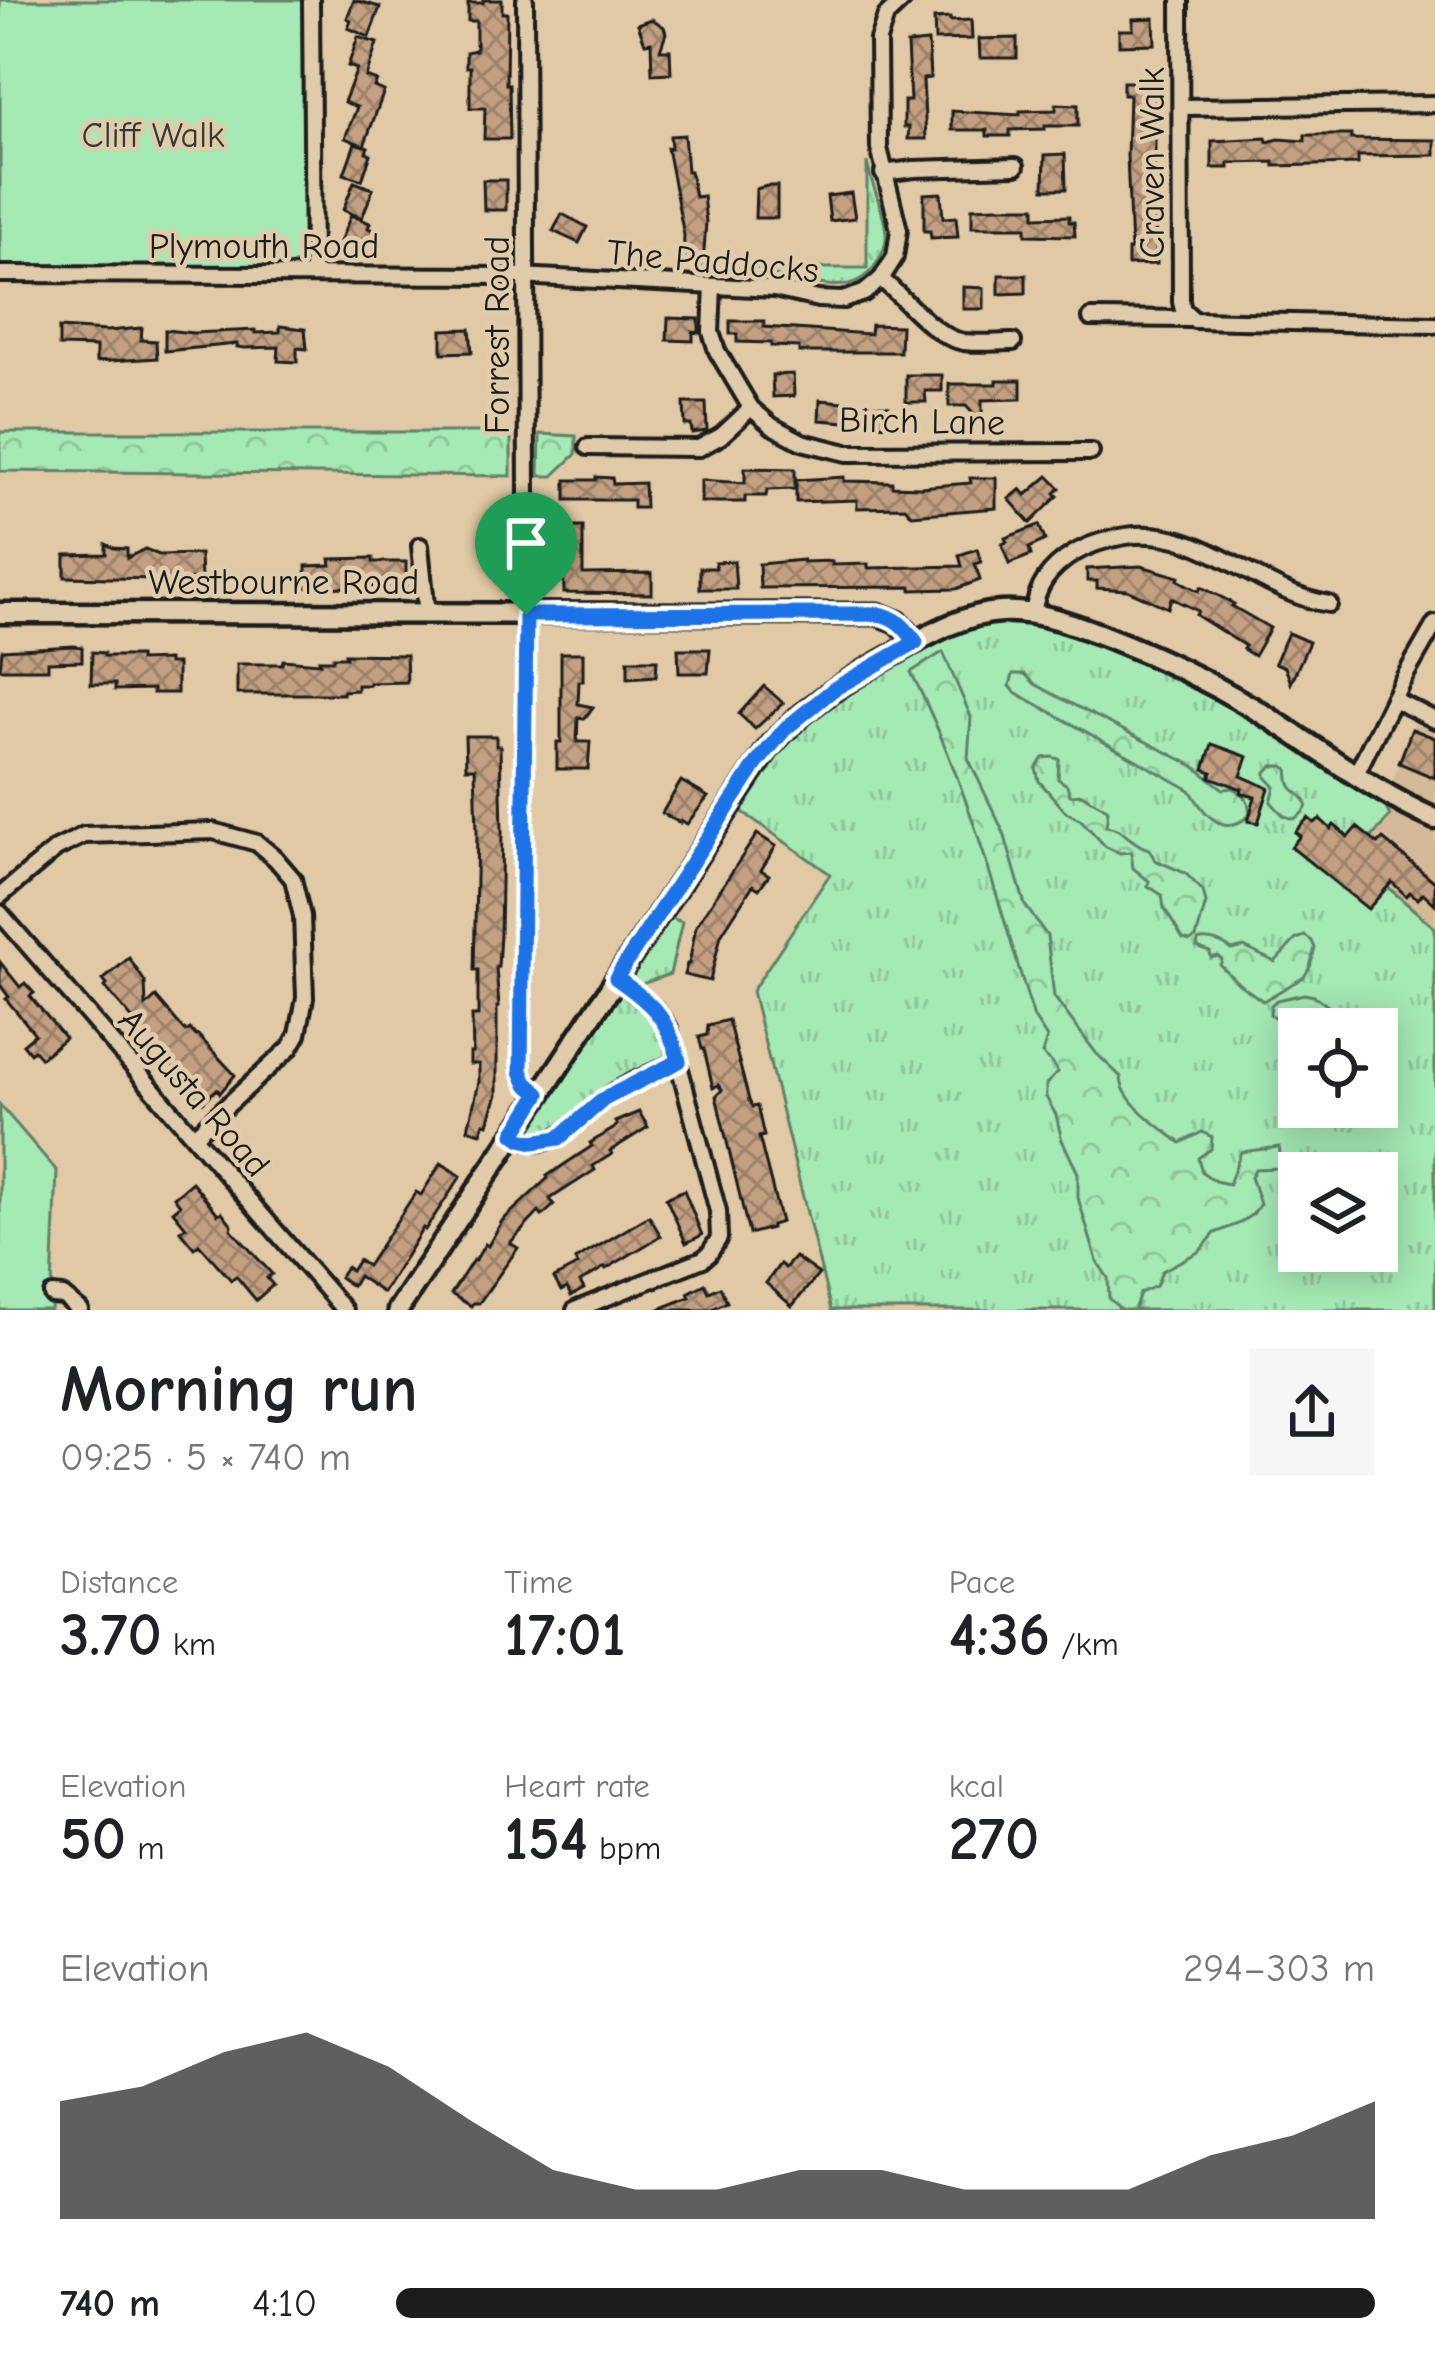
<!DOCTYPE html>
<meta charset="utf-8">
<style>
body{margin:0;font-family:"Comic Neue",sans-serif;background:#f6f6f6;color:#202124;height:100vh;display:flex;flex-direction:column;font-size:45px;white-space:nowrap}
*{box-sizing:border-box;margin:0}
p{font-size:39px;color:#757577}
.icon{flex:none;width:66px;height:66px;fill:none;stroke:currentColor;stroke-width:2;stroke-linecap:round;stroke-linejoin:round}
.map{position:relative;height:1310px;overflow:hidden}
.details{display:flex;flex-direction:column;background:#fff;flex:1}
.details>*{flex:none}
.buttons{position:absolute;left:1278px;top:1008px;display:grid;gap:24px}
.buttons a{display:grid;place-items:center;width:120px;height:120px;border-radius:0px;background:#fff;box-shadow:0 6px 30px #0003;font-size:60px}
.pin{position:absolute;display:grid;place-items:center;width:102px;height:102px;color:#fff;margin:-123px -51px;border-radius:50% 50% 50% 0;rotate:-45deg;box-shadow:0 0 12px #0007}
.pin .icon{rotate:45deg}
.round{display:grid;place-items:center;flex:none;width:126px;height:126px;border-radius:0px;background:#f6f6f6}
.overview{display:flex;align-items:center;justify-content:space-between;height:204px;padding:0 60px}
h1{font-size:66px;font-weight:700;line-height:90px}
.metrics{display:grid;grid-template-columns:repeat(3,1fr);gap:18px;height:204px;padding:12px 60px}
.metrics div{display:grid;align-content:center}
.metrics b{font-size:60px;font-weight:700}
.metrics small{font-size:33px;font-weight:400}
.metrics p{font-size:33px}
.chart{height:336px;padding:24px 60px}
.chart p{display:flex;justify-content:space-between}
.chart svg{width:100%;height:216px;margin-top:12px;fill:#1c1c1c;opacity:.7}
ul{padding:0 60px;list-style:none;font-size:39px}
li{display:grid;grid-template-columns:192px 144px 1fr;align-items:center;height:90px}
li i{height:30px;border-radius:15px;background:#1c1c1c}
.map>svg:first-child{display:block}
.built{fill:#d4ba98}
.grass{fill:url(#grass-tufts);stroke:#608268;stroke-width:3;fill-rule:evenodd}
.forest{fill:url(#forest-crowns);stroke:#608268;stroke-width:3}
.park{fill:#a5e9b4;stroke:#608268;stroke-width:3}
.building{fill:url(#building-cross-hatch);stroke:#1c1c1c;stroke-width:3}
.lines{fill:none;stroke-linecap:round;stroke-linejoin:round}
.street-casing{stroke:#1c1c1c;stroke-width:22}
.secondary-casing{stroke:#1c1c1c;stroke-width:27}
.street{stroke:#e0ccaa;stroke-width:14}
.secondary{stroke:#e0ccaa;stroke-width:18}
.route-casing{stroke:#fff;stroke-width:24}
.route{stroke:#1a73e8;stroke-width:15}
.labels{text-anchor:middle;stroke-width:9;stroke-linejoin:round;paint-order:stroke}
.park-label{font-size:36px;fill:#313b33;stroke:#e0ccaa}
.street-label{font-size:36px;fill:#1c1c1c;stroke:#e0ccaa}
</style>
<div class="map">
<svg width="1435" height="1310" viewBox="0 0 1435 1310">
<defs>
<pattern id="grass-tufts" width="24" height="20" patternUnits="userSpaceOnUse" patternTransform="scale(3)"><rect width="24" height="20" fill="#a5e9b4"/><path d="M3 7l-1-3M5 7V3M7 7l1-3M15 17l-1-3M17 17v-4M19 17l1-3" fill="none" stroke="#8dc79a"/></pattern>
<pattern id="forest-crowns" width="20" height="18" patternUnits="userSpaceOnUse" patternTransform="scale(3)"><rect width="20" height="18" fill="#a5e9b4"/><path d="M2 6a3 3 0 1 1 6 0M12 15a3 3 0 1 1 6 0" fill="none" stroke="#8dc79a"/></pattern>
<pattern id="building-cross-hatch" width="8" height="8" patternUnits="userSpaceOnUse" patternTransform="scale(3)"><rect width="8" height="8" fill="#c2a081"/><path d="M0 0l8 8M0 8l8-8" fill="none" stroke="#9d8269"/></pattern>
</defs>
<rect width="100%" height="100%" fill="#e1c9a6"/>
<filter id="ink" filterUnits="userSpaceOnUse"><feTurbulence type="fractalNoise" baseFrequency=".00833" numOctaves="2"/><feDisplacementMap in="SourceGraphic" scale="24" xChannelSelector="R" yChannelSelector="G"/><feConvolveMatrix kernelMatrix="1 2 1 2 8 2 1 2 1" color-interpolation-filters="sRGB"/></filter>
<g filter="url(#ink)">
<polygon class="built" points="1416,718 1435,728 1435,928 1354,858 1388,810 1384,804"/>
<g class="grass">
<path d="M867,162C871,186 885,210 886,234C887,244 883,253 878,261C854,302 813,280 775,276C750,274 725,274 700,273V268H867Z"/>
<path d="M1000,621L1039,624L1069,633L1179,677L1250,715L1384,804L1390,816L1354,858L1435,928V1310H831L752,991L830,874L737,808C754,783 771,755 794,733C838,691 941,630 1000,621ZM1299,1029H1377V1107H1299ZM1299,1173H1377V1251H1299Z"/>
<polygon points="666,916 682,922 670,974 639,985 631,973"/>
<path d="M624,992C644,1008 673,1026 666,1055L557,1132L540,1135L530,1132L528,1128L614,996Z"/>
</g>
<g class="forest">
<polygon points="0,432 511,432 511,476 0,471"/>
<polygon points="540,434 576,436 576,454 553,476 539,476"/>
<path d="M943,652L971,717L968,758L1004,833L1025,905L1047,936L1054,997L1096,1053L1121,1077C1122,1104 1161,1127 1181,1143L1202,1132L1212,1137L1211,1149L1198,1158L1202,1172L1215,1181L1229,1184L1241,1152L1279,1147L1281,1159L1278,1168L1255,1169L1251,1177L1260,1204L1253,1214L1238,1224L1215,1233L1200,1251L1162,1271L1156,1286L1140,1293L1134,1310H1122L1109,1299L1108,1278L1097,1261L1078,1198V1173L1062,1140L1056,1115L1046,1097V1084L1058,1072L1052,1063L1042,1054L1047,1038L1034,1018C998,902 967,781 911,672Z"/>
<path d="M1013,674H1025L1035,684L1066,701L1194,766L1223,789L1234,788C1246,797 1251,801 1249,816C1222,838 1204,814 1190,790L1015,692L1010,686Z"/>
<path d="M1052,757L1059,759L1058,779L1067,785L1070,795L1082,794C1090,801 1100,803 1108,810L1106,826C1124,828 1132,845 1149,849L1155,860L1185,873L1203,891L1206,903L1196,938L1190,941L1183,939L1164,908L1162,895L1148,886L1149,881L1133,868L1131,852L1120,853L1106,847L1081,820L1066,812L1039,781L1036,768L1043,758Z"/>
<path d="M1272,766H1283L1288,769C1289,774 1288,781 1291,786C1298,797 1321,803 1294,819L1284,816L1271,802L1275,787L1266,777V772Z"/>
<path d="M1305,936L1312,941L1315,948L1310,967L1304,977L1263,1001L1239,984L1220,965L1222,960L1218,956L1211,958L1210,952L1197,947L1198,941C1208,937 1224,943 1232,950L1244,947L1275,962L1296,939Z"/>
<polygon points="1304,994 1314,996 1328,1006 1337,1025 1343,1022 1353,1024 1356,1029 1299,1029 1299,1036 1270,1014 1271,1005 1277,1000"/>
</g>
<g class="park">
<polygon points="0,0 305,0 306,249 300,262 287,267 0,267"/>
<polygon points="0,1105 57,1171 51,1310 0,1310"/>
</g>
<g class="building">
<polygon points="354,0 380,7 369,37 348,28 351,20 347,18"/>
<polygon points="483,0 502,0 502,13 507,13 506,84 509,84 510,139 484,139 485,108 470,108 470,67 466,67 466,52 476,50 476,21 468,21 468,3 483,3"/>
<polygon points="950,18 950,21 971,20 972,39 935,40 934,19"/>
<polygon points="1154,18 1155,44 1119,45 1119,30 1133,30 1133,19"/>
<polygon points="652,19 664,27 666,33 660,50 670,50 671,73 652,74 651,42 645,43 638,24"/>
<polygon points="358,37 377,43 366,77 377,81 374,87 384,91 364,146 345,138 357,107 344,102 357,69 348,66"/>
<polygon points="1017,38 1017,58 980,58 979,39"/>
<polygon points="928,42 930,78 923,79 926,139 908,139 909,127 904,127 904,101 910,101 907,44"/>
<polygon points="1123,82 1153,82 1156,91 1154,200 1157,264 1128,265 1128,250 1131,250 1127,156 1129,95 1123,95"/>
<polygon points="1056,104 1078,105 1078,126 1045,126 1045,129 1010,130 1010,136 987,136 987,130 952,130 952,111 1020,115 1020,111 1056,110"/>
<polygon points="684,135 687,171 690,171 695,197 703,196 706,222 703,266 683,264 684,235 667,148 671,148 670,136"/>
<polygon points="1305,135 1351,135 1351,139 1435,140 1435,155 1358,156 1358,164 1274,166 1274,162 1229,163 1229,168 1212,168 1212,141 1266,138 1267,142 1279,139 1305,141"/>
<polygon points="355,143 368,147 366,152 371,154 362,180 344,174"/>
<polygon points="1065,154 1066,189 1044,189 1045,155"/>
<polygon points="483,180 506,180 506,210 484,210"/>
<polygon points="354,182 373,189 362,218 343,210"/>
<polygon points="767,186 777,186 777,218 755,218 756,189"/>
<polygon points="851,193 855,218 830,221 827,196"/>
<polygon points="941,193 943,218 956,217 958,237 931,238 930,231 924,231 924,194"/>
<polygon points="997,207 1035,207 1035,217 1069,216 1069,222 1074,222 1075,236 1026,235 1026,227 972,227 972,208"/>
<polygon points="562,214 587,227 579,243 553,231"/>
<polygon points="351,215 370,223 368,228 375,231 370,243 363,240 359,250 340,242"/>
<polygon points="999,275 1026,275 1026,293 999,294"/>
<polygon points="963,287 984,288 984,309 963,309"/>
<polygon points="668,318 699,319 699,333 693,332 693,341 667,340"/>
<polygon points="730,321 764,321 764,327 870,334 871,325 901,326 900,352 799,352 799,347 771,346 771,343 737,342 737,334 730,334"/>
<polygon points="280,326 305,329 307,349 297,348 297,362 278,361 279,347 245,348 237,347 237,344 165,351 165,330 193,333 255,330 255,333 280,332"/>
<polygon points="59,328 107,331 142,328 141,340 156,341 157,358 96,362 96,347 59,346"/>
<polygon points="470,329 472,352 442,353 442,330"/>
<polygon points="793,374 794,396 773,397 772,375"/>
<polygon points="906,375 942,375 942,391 925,391 926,402 906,402"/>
<polygon points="997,380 1021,380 1021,399 982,400 982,423 966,406 949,406 949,384 997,384"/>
<polygon points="820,400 889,406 889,425 819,420"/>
<polygon points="684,403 706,403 707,431 692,433 691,425 685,425"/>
<polygon points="745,468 795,469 795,489 767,490 766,496 745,496 745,502 701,502 701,480 745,483"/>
<polygon points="1048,476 1060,488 1055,493 1058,496 1030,523 1009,499 1021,489 1026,495"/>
<polygon points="596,477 612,478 613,484 644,483 645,508 633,508 633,500 566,500 566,480 596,480"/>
<polygon points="844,477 844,481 892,482 892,486 920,487 971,483 970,478 996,478 996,508 912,515 905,507 857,508 857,500 796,502 796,480"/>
<polygon points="1039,525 1045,540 1029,548 1031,555 1009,564 1002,544 1007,542 1005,538"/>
<polygon points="562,527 583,527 583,574 652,573 652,594 564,593"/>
<polygon points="106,544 114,548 127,549 127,558 145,549 159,555 200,554 201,580 65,577 65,555 106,554"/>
<polygon points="977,549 981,562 975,564 980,580 956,589 911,590 911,587 760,588 759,564 803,560 803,562 832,561 832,565 868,564 868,568 962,566 959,555"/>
<polygon points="373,558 373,562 406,562 406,586 307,588 306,566 331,565 330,559"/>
<polygon points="734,561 736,589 700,589 700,568 716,568 715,562"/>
<polygon points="1141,566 1179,577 1178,580 1199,591 1201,587 1227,600 1234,604 1232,606 1270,628 1254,656 1243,649 1245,646 1196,615 1198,611 1171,598 1168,608 1127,590 1097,588 1097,581 1087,581 1087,569"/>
<polygon points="1288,633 1309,642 1291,683 1285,667 1275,663"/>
<polygon points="74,646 82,647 82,661 48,662 48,669 0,669 2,650"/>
<polygon points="678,649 710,649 708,673 679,673"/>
<polygon points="92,652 104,653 104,656 139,656 139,661 168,660 168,664 177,664 177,693 153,693 153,689 115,690 115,684 91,684"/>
<polygon points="561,653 583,653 583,681 579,681 578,704 593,707 584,719 578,718 577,742 590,742 588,769 557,769 557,742 561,742"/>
<polygon points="345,654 406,655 407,682 369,683 369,685 357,685 357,690 343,691 343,694 237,694 237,664 282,664 283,660 320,663 319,660 333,660 333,657 346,657"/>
<polygon points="628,660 657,660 656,676 628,678"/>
<polygon points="764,686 783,703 755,729 739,714"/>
<polygon points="1412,729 1435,738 1435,778 1399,763"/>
<polygon points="465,736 496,736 496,746 500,746 502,832 500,935 498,967 496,967 499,1007 497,1007 497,1094 488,1124 484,1123 481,1133 468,1129 479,1082 479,1064 470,1064 470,1053 473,1053 472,1016 478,1016 478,970 474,970 477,832 475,768 466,768"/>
<polygon points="1212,744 1248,757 1241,776 1269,788 1258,823 1248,821 1255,797 1241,793 1242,789 1210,777 1212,772 1204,769"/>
<polygon points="681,781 708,797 687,824 681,820 680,823 662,813"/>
<polygon points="1308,818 1314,823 1320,819 1331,829 1334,825 1348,837 1357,827 1378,844 1383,839 1435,882 1435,904 1423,893 1418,899 1410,892 1406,896 1392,882 1368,909 1291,847 1300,836 1295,832"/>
<polygon points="757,834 776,846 761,870 769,875 759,889 753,885 721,935 710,981 684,975 687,964 689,964 696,926"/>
<polygon points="129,958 145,982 146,1006 156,997 186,1032 190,1029 196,1036 198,1035 235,1075 220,1093 217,1089 203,1102 105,987 107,985 103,980"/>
<polygon points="0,962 20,987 25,983 34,993 30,996 65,1038 41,1058 34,1050 30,1053 23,1044 35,1034 6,999 9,997 0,985"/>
<polygon points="728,1020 749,1100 752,1107 757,1106 764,1136 759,1137 781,1222 771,1225 771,1228 749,1234 716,1096 722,1090 718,1085 713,1088 704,1049 702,1049 699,1037 707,1035 708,1025"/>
<polygon points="639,1112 648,1127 610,1151 612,1154 593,1166 595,1170 550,1199 554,1205 542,1216 539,1212 510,1243 518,1248 479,1303 473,1303 471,1306 451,1294 473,1260 475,1261 485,1244 488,1246 502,1221 548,1178 547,1176 592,1146 590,1143 613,1129 617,1125 615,1122"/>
<polygon points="441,1163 461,1176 425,1230 423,1228 383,1293 358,1276 352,1286 339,1277 346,1267 351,1271 358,1260 367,1266 416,1192 421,1195"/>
<polygon points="192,1182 218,1214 222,1212 232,1225 231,1229 272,1274 267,1278 273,1285 256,1300 236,1276 231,1280 199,1244 194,1248 180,1231 186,1227 173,1211 180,1205 174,1197"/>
<polygon points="684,1190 702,1235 686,1243 666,1198"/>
<polygon points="649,1216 661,1236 606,1269 605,1267 580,1282 584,1289 571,1296 567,1288 561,1291 554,1278 578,1265 575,1260"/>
<polygon points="795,1257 819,1274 792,1306 766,1283 780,1264 785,1268"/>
<polygon points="705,1284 709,1292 720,1287 727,1302 710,1310 657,1310 690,1297 688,1293"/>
</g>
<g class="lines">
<g class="street-casing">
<g id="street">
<polyline points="311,0 313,275"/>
<polyline points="525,0 527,495 521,1071 526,1083 539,1094"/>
<polyline points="1180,0 1181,302 1183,310 1194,320 1435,325"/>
<polyline points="1181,107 1435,104"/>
<polyline points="883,173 914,169 1016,166"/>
<polyline points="0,274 519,276 774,289 818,299 843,300 864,293 881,279 895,257 899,230 879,148 878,40 886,16 903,0"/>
<path d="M881,279C906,299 933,337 964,342C980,344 997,342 1013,342"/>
<polyline points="713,286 711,332 717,351 751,408 772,426 802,442 847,453 1091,452"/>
<polyline points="1091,318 1191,319"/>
<polyline points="588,447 699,448 721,436 751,408"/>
<polyline points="420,546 427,615"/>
<path d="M1033,615C1036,587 1049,569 1073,554C1089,544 1107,539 1126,536C1205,525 1254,592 1329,604"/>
<polyline points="1393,699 1435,720"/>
<polyline points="1355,776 1401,683 1435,624"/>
<polyline points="0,896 56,849 84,835 213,831 257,843 275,858 293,879 302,916 305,998 298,1034 290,1048 194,1136"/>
<polyline points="0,913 344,1310"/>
<path d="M514,1134C553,1161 580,1114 610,1095C631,1081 656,1071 679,1061"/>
<polyline points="52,1295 63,1296 80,1310"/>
<polyline points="575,1310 703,1259 709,1254 719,1238 718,1211 669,1028 655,1009 616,978"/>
</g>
</g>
<g class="secondary-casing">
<g id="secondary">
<polyline points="0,613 878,614 898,622 916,642"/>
<path d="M398,1310L768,749C802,708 844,682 891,656C925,637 961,614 1001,612C1037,610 1074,624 1107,637C1159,657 1208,681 1255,709C1316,746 1370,790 1435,819"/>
</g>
</g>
<use href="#street" class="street"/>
<use href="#secondary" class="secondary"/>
</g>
</g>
<g class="lines" filter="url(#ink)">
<g class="route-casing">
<path id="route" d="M878,614C897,617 905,628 916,642L834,689L785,729L757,763L616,978C652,1003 668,1018 679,1061L604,1099L559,1138L533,1142L521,1139L514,1134L539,1094L526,1083L521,1071L526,615Z"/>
</g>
<use href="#route" class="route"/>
</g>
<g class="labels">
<g class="park-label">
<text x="153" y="147">Cliff Walk</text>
</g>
<g class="street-label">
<text transform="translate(1151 163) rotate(-90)" y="13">Craven Walk</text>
<text x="264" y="258">Plymouth Road</text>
<text transform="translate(713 260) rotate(5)" y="13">The Paddocks</text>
<text transform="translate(496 335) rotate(-90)" y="13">Forrest Road</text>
<text transform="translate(922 420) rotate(1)" y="13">Birch Lane</text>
<text x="284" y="594">Westbourne Road</text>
<text transform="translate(195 1092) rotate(49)" y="13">Augusta Road</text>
</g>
</g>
</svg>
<div class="buttons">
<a><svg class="icon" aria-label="locate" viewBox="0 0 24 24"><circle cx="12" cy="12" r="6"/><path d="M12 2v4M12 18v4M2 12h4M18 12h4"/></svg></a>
<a><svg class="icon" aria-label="layers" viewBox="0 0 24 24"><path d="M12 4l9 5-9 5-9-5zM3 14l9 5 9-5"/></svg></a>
</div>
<div class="pin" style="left:526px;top:615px;background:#1e9e55"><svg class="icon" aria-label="arrive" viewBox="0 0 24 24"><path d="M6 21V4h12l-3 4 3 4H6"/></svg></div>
</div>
<section class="details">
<div class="overview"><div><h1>Morning run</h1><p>09:25 · 5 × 740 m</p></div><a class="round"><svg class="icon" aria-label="share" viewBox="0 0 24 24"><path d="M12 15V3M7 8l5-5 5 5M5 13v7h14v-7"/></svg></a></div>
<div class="metrics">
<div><p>Distance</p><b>3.70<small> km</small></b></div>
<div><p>Time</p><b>17:01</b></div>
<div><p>Pace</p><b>4:36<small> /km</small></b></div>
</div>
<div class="metrics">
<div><p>Elevation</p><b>50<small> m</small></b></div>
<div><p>Heart rate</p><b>154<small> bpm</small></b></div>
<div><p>kcal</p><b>270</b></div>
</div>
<div class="chart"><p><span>Elevation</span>294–303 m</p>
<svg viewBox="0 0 160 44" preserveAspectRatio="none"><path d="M0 44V20L10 17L20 10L30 6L40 13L50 24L60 34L70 38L80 38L90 34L100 34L110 38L120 38L130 38L140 31L150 27L160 20V44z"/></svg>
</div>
<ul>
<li><b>740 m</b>4:10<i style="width:100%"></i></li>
</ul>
</section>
